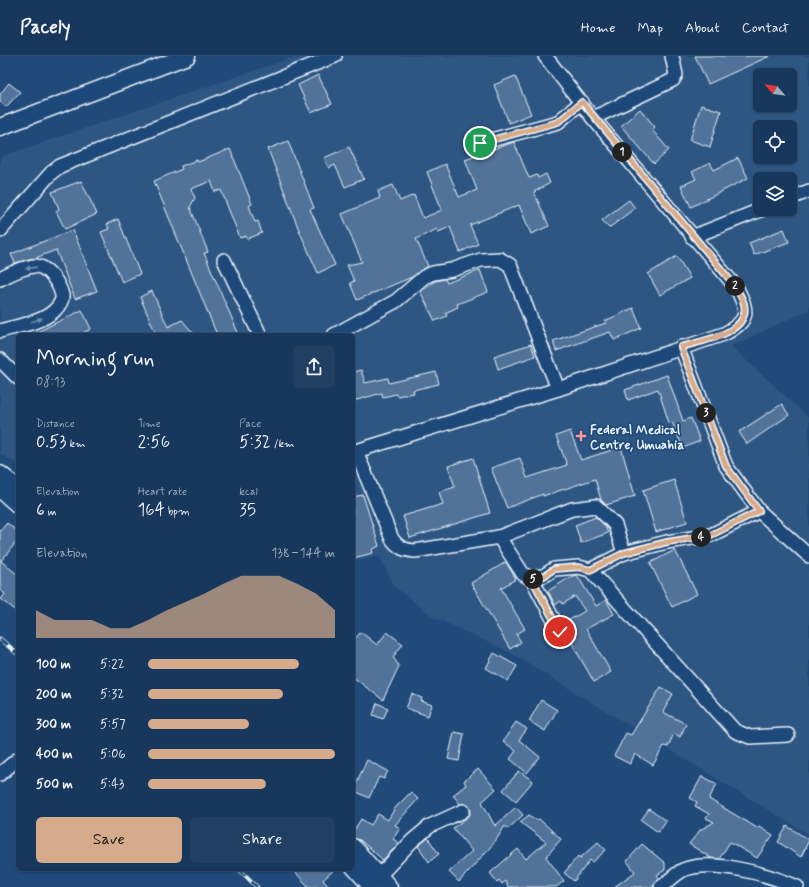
<!DOCTYPE html>
<meta charset="utf-8">
<style>
body{margin:0;font-family:Mynerve,sans-serif;background:#203f62;color:#f1f3f6;height:100vh;display:flex;flex-direction:column;font-size:15px;white-space:nowrap}
*{box-sizing:border-box;margin:0}
p{font-size:13px;color:#9eacbb}
.icon{flex:none;width:22px;height:22px;fill:none;stroke:currentColor;stroke-width:2;stroke-linecap:round;stroke-linejoin:round}
.map{position:relative;flex:1;overflow:hidden}
.panel{position:absolute;left:16px;top:277px;width:339px;height:538px;display:flex;flex-direction:column;background:#17385c;border-radius:6px;box-shadow:0 1px 3px #0004,0 0 0 1px #365272}
.panel>*{flex:none}
.needle{width:26px;rotate:298deg}
.buttons{position:absolute;left:753px;top:12px;display:grid;gap:8px}
.buttons a{display:grid;place-items:center;width:44px;height:44px;border-radius:6px;background:#17385c;box-shadow:0 1px 3px #0004,0 0 0 1px #365272;font-size:20px}
.pin{position:absolute;display:grid;place-items:center;width:34px;height:34px;color:#fff;margin:-17px;border:2px solid #fff;border-radius:50%;box-shadow:0 1px 4px #0007}
.km{position:absolute;width:20px;height:20px;margin:-10px;border-radius:50%;background:#222;color:#fff;font-size:11px;line-height:20px;text-align:center}
.round{display:grid;place-items:center;flex:none;width:42px;height:42px;border-radius:6px;background:#203f62}
.summary{display:flex;align-items:center;justify-content:space-between;height:68px;padding:0 20px}
h1{font-size:22px;font-weight:600;line-height:30px}
.stats{display:grid;grid-template-columns:repeat(3,1fr);gap:6px;height:68px;padding:4px 20px}
.stats div{display:grid;align-content:center}
.stats b{font-size:17px;font-weight:600}
.stats small{font-size:11px;font-weight:400}
.stats p{font-size:11px}
.chart{height:112px;padding:8px 20px}
.chart p{display:flex;justify-content:space-between}
.chart svg{width:100%;height:72px;margin-top:4px;fill:#d6ab8b;opacity:.7}
.action{display:flex;gap:8px;margin-top:auto;padding:8px 20px}
.action a{flex:1;height:46px;border-radius:6px;background:#d6ab8b;color:#111;font-size:16px;font-weight:600;line-height:46px;text-align:center}
.action a+a{background:#203f62;color:#f1f3f6}
ul{padding:0 20px;list-style:none;font-size:13px}
li{display:grid;grid-template-columns:64px 48px 1fr;align-items:center;height:30px}
li i{height:10px;border-radius:5px;background:#d6ab8b}
header{display:flex;align-items:center;gap:24px;box-sizing:border-box;height:56px;padding:0 20px;background:#17385c;border-bottom:1px solid #365272}
header strong{font-size:19px}
nav{display:flex;gap:22px;margin-inline-start:auto;font-size:14px}
.map>svg:first-child{display:block}
.built{fill:#2e5683;fill-rule:evenodd}
.building{fill:#517399;stroke:#e8f1f8}
.lines{fill:none;stroke-linecap:round;stroke-linejoin:round}
.minor-casing{stroke:#e8f1f8;stroke-width:16}
.major-casing{stroke:#e8f1f8;stroke-width:19}
.minor{stroke:#1f4a7a;stroke-width:13}
.major{stroke:#1f4a7a;stroke-width:16}
.rail-casing{stroke:#e8f1f8;stroke-width:4.5}
.rail{stroke:#1f4a7a;stroke-width:3;stroke-dasharray:9;stroke-linecap:butt}
.oneway{fill:#6f8dac}
.route-casing{stroke:#fff;stroke-width:8}
.route{stroke:#d6ab8b;stroke-width:5}
.poi-dot{fill:#ff9aa2;stroke:#1f4a7a;stroke-width:1.5}
.labels{text-anchor:middle;stroke-width:3.5;stroke-linejoin:round;paint-order:stroke}
.poi-label{font-size:13px;font-weight:bold;fill:#e8f1f8;stroke:#1f4a7a;text-anchor:start}
</style>
<header>
<strong>Pacely</strong>
<nav><a>Home</a><a>Map</a><a>About</a><a>Contact</a></nav>
</header>
<div class="map">
<svg width="809" height="831" viewBox="0 0 809 831">
<rect width="100%" height="100%" fill="#1f4a7a"/>
<filter id="ink" filterUnits="userSpaceOnUse"><feTurbulence type="fractalNoise" baseFrequency=".025" numOctaves="2"/><feDisplacementMap in="SourceGraphic" scale="8" xChannelSelector="R" yChannelSelector="G"/><feConvolveMatrix kernelMatrix="1 2 1 2 8 2 1 2 1" color-interpolation-filters="sRGB"/></filter>
<g filter="url(#ink)">
<path class="built" d="M297,0H809V254L731,290L809,362V779L509,596L433,561L395,531L379,500L353,506V279H18V408L0,398V101ZM760,19H790V49H760ZM760,71H790V101H760ZM760,123H790V153H760Z"/>
<g class="building">
<polygon points="695,0 770,0 708,28"/>
<polygon points="318,19 332,48 311,57 298,29"/>
<polygon points="515,20 531,58 509,67 494,29"/>
<polygon points="9,27 20,36 6,51 0,46 0,38"/>
<polygon points="701,49 721,55 710,91 690,84"/>
<polygon points="640,53 655,71 652,74 669,94 654,108 621,70"/>
<polygon points="288,85 314,152 310,153 335,209 318,217 299,174 268,93"/>
<polygon points="514,86 529,122 537,119 538,122 546,118 550,127 534,136 549,170 531,178 519,149 470,169 478,188 460,196 450,171 438,176 437,173 416,183 428,210 412,221 357,244 350,227 354,225 347,209 362,206 342,158 380,142 378,135 393,129 400,145 414,139 423,162 442,154 427,116 445,108 459,141 477,134 465,103"/>
<polygon points="349,91 364,123 345,131 335,109 329,112 324,102"/>
<polygon points="230,93 252,148 249,150 255,166 258,165 262,177 247,183 246,180 240,182 221,134 215,136 211,125 191,133 195,142 190,151 208,196 204,197 239,279 217,279 154,125 182,113 181,110 197,104 198,106"/>
<polygon points="738,102 748,122 691,151 681,130 696,123 692,116 710,107 714,114"/>
<polygon points="81,125 97,158 65,173 56,155 59,153 52,136"/>
<polygon points="629,144 635,152 609,172 602,164"/>
<polygon points="118,163 140,218 122,226 101,176 109,173 107,168"/>
<polygon points="784,173 789,186 754,199 749,187"/>
<polygon points="73,174 97,235 75,243 56,194 38,201 38,202 29,203 15,207 11,198"/>
<polygon points="677,200 690,222 660,239 648,218"/>
<polygon points="480,214 488,236 457,248 458,251 445,257 447,260 435,265 420,235 435,225 445,223 447,227"/>
<polygon points="152,235 168,271 182,264 195,279 153,279 156,278 140,241"/>
<polygon points="633,252 641,272 614,284 610,276 556,295 553,285 606,267 605,265"/>
<polygon points="82,254 91,273 79,279 31,279"/>
<polygon points="531,288 535,300 498,313 494,300"/>
<polygon points="361,314 365,327 388,322 389,327 436,316 439,328 413,334 414,337 397,340 396,338 383,341 382,337 353,345 353,316"/>
<polygon points="667,319 683,365 691,362 700,385 683,392 672,366 669,367 658,333 628,344 625,334"/>
<polygon points="782,348 789,359 747,388 739,376"/>
<polygon points="570,375 581,404 621,391 635,440 606,449 601,444 595,423 543,440 543,438 507,452 491,412 520,402 527,422 567,409 556,380"/>
<polygon points="473,402 490,457 410,482 403,460 443,448 439,436 455,431 448,410"/>
<polygon points="674,424 687,466 656,476 643,434"/>
<polygon points="363,439 379,490 372,494 373,497 353,502 353,441"/>
<polygon points="596,461 605,470 608,477 581,487 575,469"/>
<polygon points="7,467 18,476 18,484 1,505 18,519 18,556 1,543 5,538 0,534 0,475"/>
<polygon points="675,494 697,538 672,551 650,507"/>
<polygon points="506,506 516,523 501,532 525,573 516,578 521,586 510,593 471,527"/>
<polygon points="577,519 596,550 606,544 614,558 586,573 611,616 594,626 567,579 567,573 564,567 585,555 575,540 563,548 561,545 555,549 548,535 572,520"/>
<polygon points="361,576 377,589 387,576 403,588 393,601 399,610 383,644 353,621 353,585"/>
<polygon points="494,597 517,610 508,625 486,612"/>
<polygon points="661,631 673,638 663,656 686,668 680,681 674,677 668,691 664,690 653,709 635,698 630,708 614,700 626,677 631,679"/>
<polygon points="412,638 422,642 421,645 432,649 428,660 406,652"/>
<polygon points="541,644 557,654 545,675 529,665"/>
<polygon points="377,647 388,652 383,663 373,659"/>
<polygon points="516,666 527,673 519,684 540,701 527,717 510,703 516,695 503,685"/>
<polygon points="454,676 464,678 459,705 448,703"/>
<polygon points="367,704 388,715 384,723 379,721 369,742 353,734"/>
<polygon points="478,713 496,733 482,746 495,770 516,751 523,759 508,773 505,770 494,787 459,826 449,816 472,795 453,772 469,760 471,755 468,749 460,748 453,739 466,729 464,725"/>
<polygon points="519,715 533,725 516,745 503,734"/>
<polygon points="702,720 717,728 709,743 757,772 759,770 773,779 757,802 730,786 719,803 711,802 689,788 700,774 714,766 706,762 709,758 695,750 697,746 690,742"/>
<polygon points="411,736 418,743 395,769 400,772 393,783 399,787 383,804 360,784 353,782 353,776 361,763 371,769 378,758 388,764 395,752"/>
<polygon points="649,753 666,765 658,776 641,764"/>
<polygon points="529,759 536,764 539,763 561,783 546,801 564,825 556,831 508,831 505,825 502,828 499,824 497,826 490,817 518,793 526,803 546,786 520,766"/>
<polygon points="787,770 809,784 801,801 778,786"/>
<polygon points="428,782 439,798 429,806 418,790"/>
<polygon points="598,786 606,794 593,806 590,804 574,825 564,817 578,800 580,802"/>
<polygon points="642,788 665,807 665,814 657,819 659,822 653,831 614,831 635,816 627,805"/>
<polygon points="292,813 335,813 323,824 329,831 309,831"/>
</g>
<g class="lines">
<g class="minor-casing">
<g id="minor">
<polyline points="593,62 673,24 676,19 672,0"/>
<polyline points="480,87 558,66 582,46"/>
<polyline points="790,142 809,135"/>
<polyline points="0,175 51,117 60,110 335,0"/>
<polyline points="692,181 763,153"/>
<polyline points="224,204 260,279"/>
<path d="M0,223C10,218 23,211 34,210C47,209 59,227 62,239C63,245 58,251 54,255C41,267 17,270 0,275"/>
<polyline points="334,279 396,245 424,221 433,217 452,214 481,204 500,203 510,209 558,333"/>
<polyline points="681,291 726,410 759,455 809,500"/>
<polyline points="0,304 18,322"/>
<path d="M356,395L392,483C399,492 404,494 415,495L499,481L523,518L532,523L545,519L554,513L579,511L590,514L735,675L750,681L788,679"/>
<path d="M353,396L558,333L724,278C750,264 749,256 736,231L593,62L545,0"/>
<polyline points="499,481 572,453 596,450 615,469 624,497"/>
<polyline points="590,514 624,497 667,486 711,479 759,455"/>
<polyline points="532,523 560,576"/>
<polyline points="0,718 18,703"/>
<polyline points="379,820 412,785 430,770 463,755"/>
<path d="M661,831C668,826 675,818 683,814C711,802 771,819 797,831"/>
</g>
</g>
<g class="major-casing">
<g id="major">
<polyline points="0,71 187,0"/>
<polyline points="0,418 18,432"/>
<polyline points="0,433 18,449"/>
<polyline points="353,791 389,831"/>
<polyline points="353,810 372,831"/>
</g>
</g>
<use href="#minor" class="minor"/>
<use href="#major" class="major"/>
<g class="rail-casing">
<g id="rail">
<polyline points="0,583 18,598"/>
<polyline points="239,813 257,831"/>
</g>
</g>
<use href="#rail" class="rail"/>
</g>
<defs><path id="oneway-solid" d="M-6-.8H1V-3.2L6.5 0L1 3.2V.8H-6Z"/></defs>
<g class="oneway">
<use href="#oneway-solid" transform="translate(31 212) rotate(169)"/>
<use href="#oneway-solid" transform="translate(37 264) rotate(-17)"/>
</g>
</g>
<g class="lines" filter="url(#ink)">
<g class="route-casing">
<path id="route" d="M480,87L558,66L582,46L736,231C738,236 743,243 744,248C751,278 701,285 681,291L726,410L759,455L711,479L667,486L624,497L590,514L579,511L554,513L544,520L532,523L560,576"/>
</g>
<use href="#route" class="route"/>
</g>
<path class="poi-dot" d="M579 374h4v4h4v4h-4v4h-4v-4h-4v-4h4z"/>
<g class="labels">
<g class="poi-label">
<text x="590" y="378">Federal Medical<tspan x="590" dy="15">Centre, Umuahia</tspan></text>
</g>
</g>
</svg>
<div class="buttons">
<a><svg class="needle" viewBox="-14 -14 28 28"><path d="M0-13l5 13h-10z" fill="#e53935"/><path d="M0 13l5-13h-10z" fill="#9eacbb"/></svg></a>
<a><svg class="icon" aria-label="locate" viewBox="0 0 24 24"><circle cx="12" cy="12" r="6"/><path d="M12 2v4M12 18v4M2 12h4M18 12h4"/></svg></a>
<a><svg class="icon" aria-label="layers" viewBox="0 0 24 24"><path d="M12 4l9 5-9 5-9-5zM3 14l9 5 9-5"/></svg></a>
</div>
<div class="pin" style="left:480px;top:87px;background:#1e9e55"><svg class="icon" aria-label="arrive" viewBox="0 0 24 24"><path d="M6 21V4h12l-3 4 3 4H6"/></svg></div>
<div class="pin" style="left:560px;top:576px;background:#d93025"><svg class="icon" aria-label="check" viewBox="0 0 24 24"><path d="M5 12l5 5 9-10"/></svg></div>
<b class="km" style="left:622px;top:96px">1</b>
<b class="km" style="left:735px;top:230px">2</b>
<b class="km" style="left:706px;top:357px">3</b>
<b class="km" style="left:701px;top:481px">4</b>
<b class="km" style="left:533px;top:523px">5</b>
<section class="panel">
<div class="summary"><div><h1>Morning run</h1><p>08:13</p></div><a class="round"><svg class="icon" aria-label="share" viewBox="0 0 24 24"><path d="M12 15V3M7 8l5-5 5 5M5 13v7h14v-7"/></svg></a></div>
<div class="stats">
<div><p>Distance</p><b>0.53<small> km</small></b></div>
<div><p>Time</p><b>2:56</b></div>
<div><p>Pace</p><b>5:32<small> /km</small></b></div>
</div>
<div class="stats">
<div><p>Elevation</p><b>6<small> m</small></b></div>
<div><p>Heart rate</p><b>164<small> bpm</small></b></div>
<div><p>kcal</p><b>35</b></div>
</div>
<div class="chart"><p><span>Elevation</span>138–144 m</p>
<svg viewBox="0 0 160 44" preserveAspectRatio="none"><path d="M0 44V27L10 33L20 33L30 33L40 38L50 38L60 33L70 27L80 22L90 17L100 11L110 6L120 6L130 6L140 11L150 17L160 27V44z"/></svg>
</div>
<ul>
<li><b>100 m</b>5:22<i style="width:81%"></i></li>
<li><b>200 m</b>5:32<i style="width:72%"></i></li>
<li><b>300 m</b>5:57<i style="width:54%"></i></li>
<li><b>400 m</b>5:06<i style="width:100%"></i></li>
<li><b>500 m</b>5:43<i style="width:63%"></i></li>
</ul>
<div class="action"><a>Save</a><a>Share</a></div>
</section>
</div>
